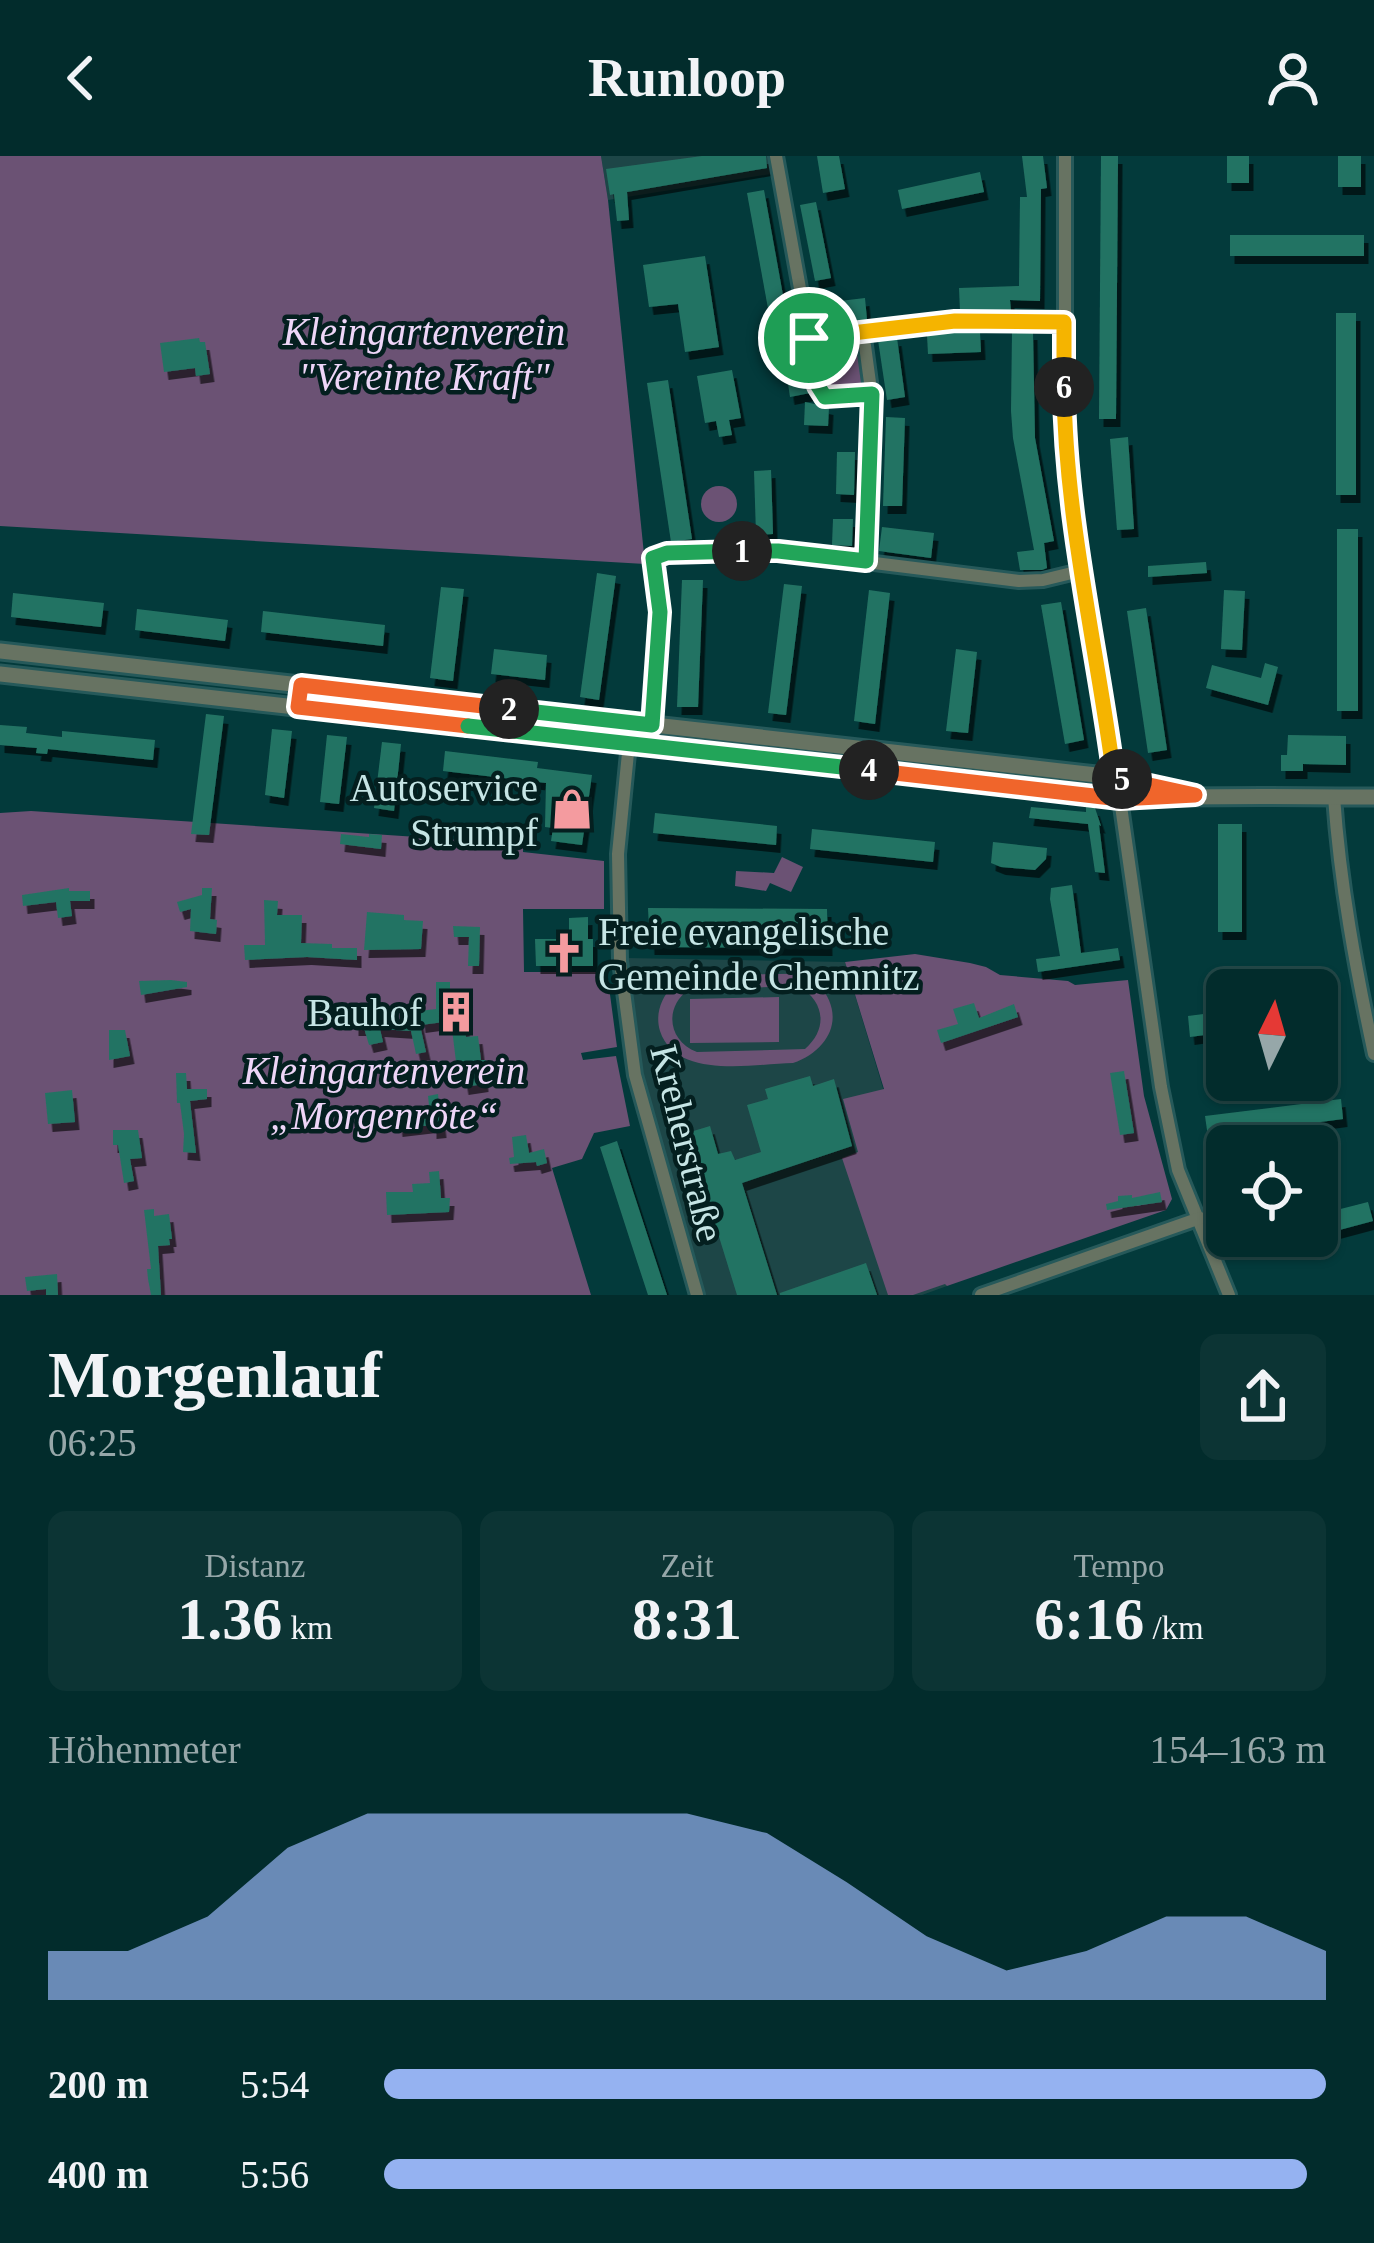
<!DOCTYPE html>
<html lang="de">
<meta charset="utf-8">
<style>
body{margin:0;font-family:Georgia,serif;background:#0c3434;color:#f1f3f6;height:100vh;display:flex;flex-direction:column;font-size:45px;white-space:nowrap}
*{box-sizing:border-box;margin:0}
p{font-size:39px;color:#96a7a9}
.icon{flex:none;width:66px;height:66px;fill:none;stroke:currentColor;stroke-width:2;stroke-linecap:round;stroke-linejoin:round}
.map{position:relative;height:1139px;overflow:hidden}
.side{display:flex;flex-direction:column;background:#022c2c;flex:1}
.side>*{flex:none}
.needle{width:78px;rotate:5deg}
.controls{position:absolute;left:1206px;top:813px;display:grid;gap:24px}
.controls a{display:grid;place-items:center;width:132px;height:132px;border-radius:18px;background:#022c2c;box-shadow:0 3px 9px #0004,0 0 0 3px #234848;font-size:60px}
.pin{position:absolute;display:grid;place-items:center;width:102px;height:102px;color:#fff;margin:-51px;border:6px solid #fff;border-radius:50%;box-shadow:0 3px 12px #0007}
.km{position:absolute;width:60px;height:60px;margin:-30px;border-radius:50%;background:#222;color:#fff;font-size:33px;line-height:60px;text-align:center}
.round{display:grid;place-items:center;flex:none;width:126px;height:126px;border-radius:18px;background:#0c3434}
.summary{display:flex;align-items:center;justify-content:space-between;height:204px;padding:0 48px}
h1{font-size:66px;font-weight:600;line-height:90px}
.figures{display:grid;grid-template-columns:repeat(3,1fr);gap:18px;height:204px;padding:12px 48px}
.figures div{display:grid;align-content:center;border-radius:18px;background:#0c3434;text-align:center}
.figures b{font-size:60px;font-weight:600}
.figures small{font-size:33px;font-weight:400}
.figures p{font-size:33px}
.chart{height:336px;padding:24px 48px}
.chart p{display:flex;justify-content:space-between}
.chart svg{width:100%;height:216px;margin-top:12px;fill:#95b2f1;opacity:.7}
ul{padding:0 48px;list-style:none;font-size:39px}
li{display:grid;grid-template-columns:192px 144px 1fr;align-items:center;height:90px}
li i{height:30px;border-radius:15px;background:#95b2f1}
header{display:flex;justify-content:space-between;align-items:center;height:156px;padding:0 48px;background:#022c2c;font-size:54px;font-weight:600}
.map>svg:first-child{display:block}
.built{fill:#1d4647}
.green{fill:#6b5274;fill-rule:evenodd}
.building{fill:#247363;filter:url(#shadow)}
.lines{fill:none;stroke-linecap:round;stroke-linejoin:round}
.minor-casing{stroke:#26595a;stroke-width:18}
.tertiary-casing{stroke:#26595a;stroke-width:21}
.minor{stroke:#677362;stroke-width:12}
.tertiary{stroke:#677362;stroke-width:15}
.split-1-casing{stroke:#fff;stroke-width:24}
.split-2-casing{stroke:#fff;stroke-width:24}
.split-3-casing{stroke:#fff;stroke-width:24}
.split-4-casing{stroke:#fff;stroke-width:24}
.split-5-casing{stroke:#fff;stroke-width:24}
.split-6-casing{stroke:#fff;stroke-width:24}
.split-7-casing{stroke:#fff;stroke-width:24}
.split-1{stroke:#22a559;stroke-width:15}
.split-2{stroke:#22a559;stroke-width:15}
.split-3{stroke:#f0652b;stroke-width:15}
.split-4{stroke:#22a559;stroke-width:15}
.split-5{stroke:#f0652b;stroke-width:15}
.split-6{stroke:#f5b400;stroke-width:15}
.split-7{stroke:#f5b400;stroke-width:15}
.labels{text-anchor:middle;stroke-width:9;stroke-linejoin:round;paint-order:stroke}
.park-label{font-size:39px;font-style:italic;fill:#eed6f8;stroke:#041f1f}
.poi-label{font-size:39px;fill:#c6e5e5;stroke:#041f1f;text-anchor:end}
.street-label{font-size:39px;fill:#c6e5e5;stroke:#041f1f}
</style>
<header><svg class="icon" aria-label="back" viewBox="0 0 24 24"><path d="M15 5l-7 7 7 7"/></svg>Runloop<svg class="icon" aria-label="person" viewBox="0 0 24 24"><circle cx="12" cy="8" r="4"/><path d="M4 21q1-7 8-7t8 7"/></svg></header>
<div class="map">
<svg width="1374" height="1139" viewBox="0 0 1374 1139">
<defs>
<filter id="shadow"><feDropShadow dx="4.5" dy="8" stdDeviation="0" flood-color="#0009"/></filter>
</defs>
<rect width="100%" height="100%" fill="#033a3b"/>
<g class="built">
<polygon points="601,0 774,0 777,17 608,44"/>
<polygon points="626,802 845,806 907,1012 947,1130 922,1139 699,1139 638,919"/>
</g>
<g class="green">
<polygon points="0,0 601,0 608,44 645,408 0,370"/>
<polygon points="860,180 868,234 824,237 815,184"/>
<circle cx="719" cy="348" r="18"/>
<polygon points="31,655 523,688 523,696 604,705 604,753 523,753 524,816 607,816 617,891 581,897 583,904 616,900 630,970 594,977 582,1003 552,1012 591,1139 0,1139 0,657"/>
<polygon points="782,701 803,711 791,736 770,727 766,735 735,730 736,715 774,717"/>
<polygon points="915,798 970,807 986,811 1000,819 1068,825 1075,829 1128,824 1144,940 1172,1043 1166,1054 947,1130 945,1128 913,1139 888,1139 842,1002 858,996 843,943 884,933 845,806"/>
<path d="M842,817L841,827L818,828C847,859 830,894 793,907C753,908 676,924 660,875C655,858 661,843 672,830H652V820ZM799,830C825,846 828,873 805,893L697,896C668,885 664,852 688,834Z"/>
<polygon points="779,841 779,886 690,887 690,843"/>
</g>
<g class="building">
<polygon points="702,0 766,0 767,12 627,36 629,64 617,65 614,38 610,39 606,13"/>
<polygon points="817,0 839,0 845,33 823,37"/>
<polygon points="1022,0 1043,0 1047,32 1041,33 1040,145 1010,144 1011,155 960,155 959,132 1019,130 1020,41 1027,41"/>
<polygon points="1101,0 1118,0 1116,263 1099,263"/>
<rect x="1227" y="0" width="22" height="27"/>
<rect x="1338" y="0" width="23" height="31"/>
<polygon points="980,16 984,36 902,53 898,34"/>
<polygon points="764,34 790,178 773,180 747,37"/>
<polygon points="816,46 831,122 815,125 800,49"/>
<rect x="1230" y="79" width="134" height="21"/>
<polygon points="705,100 719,191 685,196 678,148 649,151 643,109"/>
<polygon points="865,142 867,164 818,170 815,148"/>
<rect x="1336" y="157" width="20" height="182"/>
<polygon points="961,176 980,176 981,196 928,198 927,179"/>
<polygon points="1012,176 1033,176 1035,282 1054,385 1044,387 1047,412 1042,414 1020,414 1017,396 1034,394 1013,282 1011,255"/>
<polygon points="199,182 200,186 205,186 210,218 196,220 195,212 164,216 160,187"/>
<polygon points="897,182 905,241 887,244 878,184"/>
<polygon points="799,185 810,237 790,241 782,188"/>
<polygon points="732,214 741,262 729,264 732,279 719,281 716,265 705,267 697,220"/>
<polygon points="668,224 692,383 671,386 647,227"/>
<polygon points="805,246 829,251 828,270 804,269"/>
<polygon points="886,261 905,262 902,350 883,350"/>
<polygon points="1128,281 1134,373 1117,374 1110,283"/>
<polygon points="837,296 855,296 854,339 836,338"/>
<polygon points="771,314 773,378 756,379 754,315"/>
<polygon points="833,363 853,363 852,390 832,389"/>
<polygon points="882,371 934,377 931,402 879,395"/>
<rect x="1337" y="373" width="21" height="182"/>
<polygon points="1206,406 1207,417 1148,421 1148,410"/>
<polygon points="597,417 616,420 599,544 580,541"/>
<polygon points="682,424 703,424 698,551 677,551"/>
<polygon points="784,428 802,430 786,559 768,557"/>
<polygon points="441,431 464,433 453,525 430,522"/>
<polygon points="869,434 890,437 875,568 854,565"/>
<polygon points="1224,434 1245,435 1242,494 1221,493"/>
<polygon points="13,437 104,447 101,471 11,461"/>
<polygon points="1061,446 1084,584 1065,588 1041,449"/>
<polygon points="1146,452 1167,594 1148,597 1127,455"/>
<polygon points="137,453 228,464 225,485 135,474"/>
<polygon points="263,455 385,469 383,490 261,476"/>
<polygon points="494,493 547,499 545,524 491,518"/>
<polygon points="956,493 977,496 968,577 946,575"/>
<polygon points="1265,507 1278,511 1268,549 1206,532 1212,509 1261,522"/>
<polygon points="206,558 224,560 209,679 191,678"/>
<polygon points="0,569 27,571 26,577 62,581 62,575 155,584 153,604 48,593 47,598 36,597 37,592 0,589"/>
<polygon points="272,573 292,575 284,642 265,639"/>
<polygon points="327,579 347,581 339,648 320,646"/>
<polygon points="1288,579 1346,580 1346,609 1303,608 1303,615 1281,615 1281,599 1287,599"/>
<polygon points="382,586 401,588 394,655 374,652"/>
<polygon points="445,595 538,606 537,612 592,619 582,689 551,685 553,672 545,671 546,627 443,615"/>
<polygon points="1031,651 1086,656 1086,651 1095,652 1101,670 1099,669 1105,717 1095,716 1088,668 1029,662"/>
<polygon points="655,657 777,670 776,689 653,677"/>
<rect x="1218" y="668" width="24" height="108"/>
<polygon points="812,673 935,686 933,706 810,693"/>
<polygon points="341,678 369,681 369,678 382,679 381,693 340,688"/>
<polygon points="993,686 1047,692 1046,703 1035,714 1001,711 991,707"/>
<polygon points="1072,729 1081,797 1118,792 1120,804 1038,816 1036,803 1060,800 1050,743 1051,732"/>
<polygon points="69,732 69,735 90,735 90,745 70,745 72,760 58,762 56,746 23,750 22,739"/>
<polygon points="202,732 212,732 210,763 217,764 216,778 190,775 191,753 180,756 177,746 202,739"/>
<polygon points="264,744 278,745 277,759 302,759 301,787 332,788 332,792 357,792 357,804 307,801 245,804 244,789 265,789"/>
<polygon points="648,752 827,753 828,792 650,791"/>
<polygon points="367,756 404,759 404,764 423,765 421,793 364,794"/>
<polygon points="588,761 588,783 593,783 593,810 536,810 535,783 569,783 569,762"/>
<polygon points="453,770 480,771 479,810 468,810 469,781 454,781"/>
<polygon points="171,824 187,826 187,831 141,839 139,825"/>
<polygon points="436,826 450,826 450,848 464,848 466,881 478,880 481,904 486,904 487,914 483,915 484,928 464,931 461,913 457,914 451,865 421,869 419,855 436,853"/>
<polygon points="974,847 979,862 1014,848 1018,861 941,887 937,874 958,868 953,853"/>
<polygon points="1227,855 1227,876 1190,881 1188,860"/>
<polygon points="382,863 419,865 426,896 416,898 411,875 380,873 383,886 369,889 364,872 354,872 354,866"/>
<polygon points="109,874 125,874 130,900 109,904"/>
<polygon points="1124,915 1134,977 1120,979 1110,917"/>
<polygon points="176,917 186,917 187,933 207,933 207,943 190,945 196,997 183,996 184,978 180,947 177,947"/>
<polygon points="810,920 813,930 834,923 852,990 742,1027 777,1139 737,1139 687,977 710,970 718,998 731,995 735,1004 761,996 747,949 768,943 765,933"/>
<polygon points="72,934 75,966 48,968 45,937"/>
<polygon points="438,938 442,974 432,975 432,969 398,973 397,963 430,959 428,940"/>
<polygon points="1341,943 1343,963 1208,981 1205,960"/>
<polygon points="113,974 138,974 142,1002 130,1003 134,1025 124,1027 118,989 113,989"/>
<polygon points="526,979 529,997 544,993 547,1007 537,1010 536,1006 510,1008 509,1002 514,1001 512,981"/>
<polygon points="617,985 632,1032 667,1139 648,1139 630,1084 600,991"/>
<polygon points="439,1015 441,1042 450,1042 449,1056 387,1059 386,1036 413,1036 412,1028 430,1027 429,1016"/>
<polygon points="1160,1036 1162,1046 1107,1054 1106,1048 1118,1045 1118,1040 1132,1039 1132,1042"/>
<polygon points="1368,1046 1373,1065 1317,1080 1317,1059"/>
<polygon points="154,1053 154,1060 169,1058 172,1083 169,1083 170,1089 158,1090 161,1139 151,1139 148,1123 147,1113 151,1113 144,1054"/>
<polygon points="866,1107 877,1139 780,1139 780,1137"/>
<polygon points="57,1118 58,1139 46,1139 46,1133 27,1135 25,1121"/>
</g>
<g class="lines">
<g class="minor-casing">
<g id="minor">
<polyline points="776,0 809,182"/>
<polyline points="1065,0 1065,274 1068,328 1114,621 1120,643 1161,931 1178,1014 1229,1139"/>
<polyline points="863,175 955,165 1064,166"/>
<polyline points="866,405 874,256 863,175 809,182 818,230 825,241 872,238"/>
<path d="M1334,641C1340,728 1356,814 1374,898"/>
<polyline points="697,1139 635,919 620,805 618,698 629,587 652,569 660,456 653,402 667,397 778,395 1019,425 1043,424 1080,415"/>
<polyline points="981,1139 1200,1062"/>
</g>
</g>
<g class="tertiary-casing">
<g id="tertiary">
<polyline points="0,495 1114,621 1174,635"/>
<path d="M0,518L1120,643C1205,639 1289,641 1374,641"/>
</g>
</g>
<use href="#minor" class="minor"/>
<use href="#tertiary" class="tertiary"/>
</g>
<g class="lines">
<g class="split-1-casing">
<polyline id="split-1" points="742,395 778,395 866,405 872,238 825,241 818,230 809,182"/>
</g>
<g class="split-2-casing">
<polyline id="split-2" points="509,553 652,569 660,456 653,402 667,397 742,395"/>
</g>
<g class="split-3-casing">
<polyline id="split-3" points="468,570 298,551 301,529 509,553"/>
</g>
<g class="split-4-casing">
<polyline id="split-4" points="468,570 869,614"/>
</g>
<g class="split-5-casing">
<polyline id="split-5" points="869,614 1120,643 1195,639 1122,623"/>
</g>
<g class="split-6-casing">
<path id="split-6" d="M1064,231C1065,363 1097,491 1114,621L1122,623"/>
</g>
<g class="split-7-casing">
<polyline id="split-7" points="809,182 955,165 1064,166 1064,231"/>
</g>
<use href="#split-1" class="split-1"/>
<use href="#split-2" class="split-2"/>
<use href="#split-3" class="split-3"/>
<use href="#split-4" class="split-4"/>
<use href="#split-5" class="split-5"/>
<use href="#split-6" class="split-6"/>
<use href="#split-7" class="split-7"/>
</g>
<defs>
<g id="shop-bare" transform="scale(3.24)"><path d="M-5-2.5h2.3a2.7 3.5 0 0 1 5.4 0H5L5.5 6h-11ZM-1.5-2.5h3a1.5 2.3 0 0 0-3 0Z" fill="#f49b9f" stroke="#041f1f" stroke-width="2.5" paint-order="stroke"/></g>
<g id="church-bare" transform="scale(3.24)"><path d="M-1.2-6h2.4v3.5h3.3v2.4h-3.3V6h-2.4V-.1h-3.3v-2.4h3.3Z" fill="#f49b9f" stroke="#041f1f" stroke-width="2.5" paint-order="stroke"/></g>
<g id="building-bare" transform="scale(3.24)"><path d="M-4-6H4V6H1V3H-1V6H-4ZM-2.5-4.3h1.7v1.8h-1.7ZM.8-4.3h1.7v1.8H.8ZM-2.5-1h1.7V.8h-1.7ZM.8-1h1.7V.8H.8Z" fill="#f49b9f" stroke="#041f1f" stroke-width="2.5" paint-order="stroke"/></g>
</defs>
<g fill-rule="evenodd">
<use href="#shop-bare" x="572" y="653"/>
<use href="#church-bare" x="564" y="797"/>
<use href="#building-bare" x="456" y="856"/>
</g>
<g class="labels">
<g class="park-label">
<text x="424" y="189">Kleingartenverein<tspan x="424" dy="45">"Vereinte Kraft"</tspan></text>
<text x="384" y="928">Kleingartenverein<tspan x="384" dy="45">„Morgenröte“</tspan></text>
</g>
<g class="poi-label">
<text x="538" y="645">Autoservice<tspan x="538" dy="45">Strumpf</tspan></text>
<text x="598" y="789" text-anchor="start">Freie evangelische<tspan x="598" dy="45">Gemeinde Chemnitz</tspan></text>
<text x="422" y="870">Bauhof</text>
</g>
<g class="street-label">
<text transform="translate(688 987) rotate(76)" y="14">Kreherstraße</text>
</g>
</g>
</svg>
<div class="controls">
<a><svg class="needle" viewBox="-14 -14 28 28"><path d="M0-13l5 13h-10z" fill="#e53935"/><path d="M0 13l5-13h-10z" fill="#96a7a9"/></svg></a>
<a><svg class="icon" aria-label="locate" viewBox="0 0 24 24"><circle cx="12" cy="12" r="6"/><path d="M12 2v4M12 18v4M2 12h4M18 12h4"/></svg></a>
</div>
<div class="pin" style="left:809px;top:182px;background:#1e9e55"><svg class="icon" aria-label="arrive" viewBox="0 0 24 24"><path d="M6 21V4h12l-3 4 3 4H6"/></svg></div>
<b class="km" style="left:742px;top:395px">1</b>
<b class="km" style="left:509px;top:553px">2</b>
<b class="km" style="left:869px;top:614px">4</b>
<b class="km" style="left:1122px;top:623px">5</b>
<b class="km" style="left:1064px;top:231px">6</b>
</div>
<section class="side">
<div class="summary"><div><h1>Morgenlauf</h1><p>06:25</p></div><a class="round"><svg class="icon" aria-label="share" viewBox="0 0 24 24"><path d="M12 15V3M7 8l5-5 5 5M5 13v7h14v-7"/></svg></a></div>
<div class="figures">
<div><p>Distanz</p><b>1.36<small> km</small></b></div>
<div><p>Zeit</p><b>8:31</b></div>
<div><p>Tempo</p><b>6:16<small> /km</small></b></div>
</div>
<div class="chart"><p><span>Höhenmeter</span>154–163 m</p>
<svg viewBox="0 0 160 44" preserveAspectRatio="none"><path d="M0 44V34L10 34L20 27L30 13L40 6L50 6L60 6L70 6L80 6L90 10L100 20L110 31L120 38L130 34L140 27L150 27L160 34V44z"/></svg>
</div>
<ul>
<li><b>200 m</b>5:54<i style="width:100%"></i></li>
<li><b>400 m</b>5:56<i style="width:98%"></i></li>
</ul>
</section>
